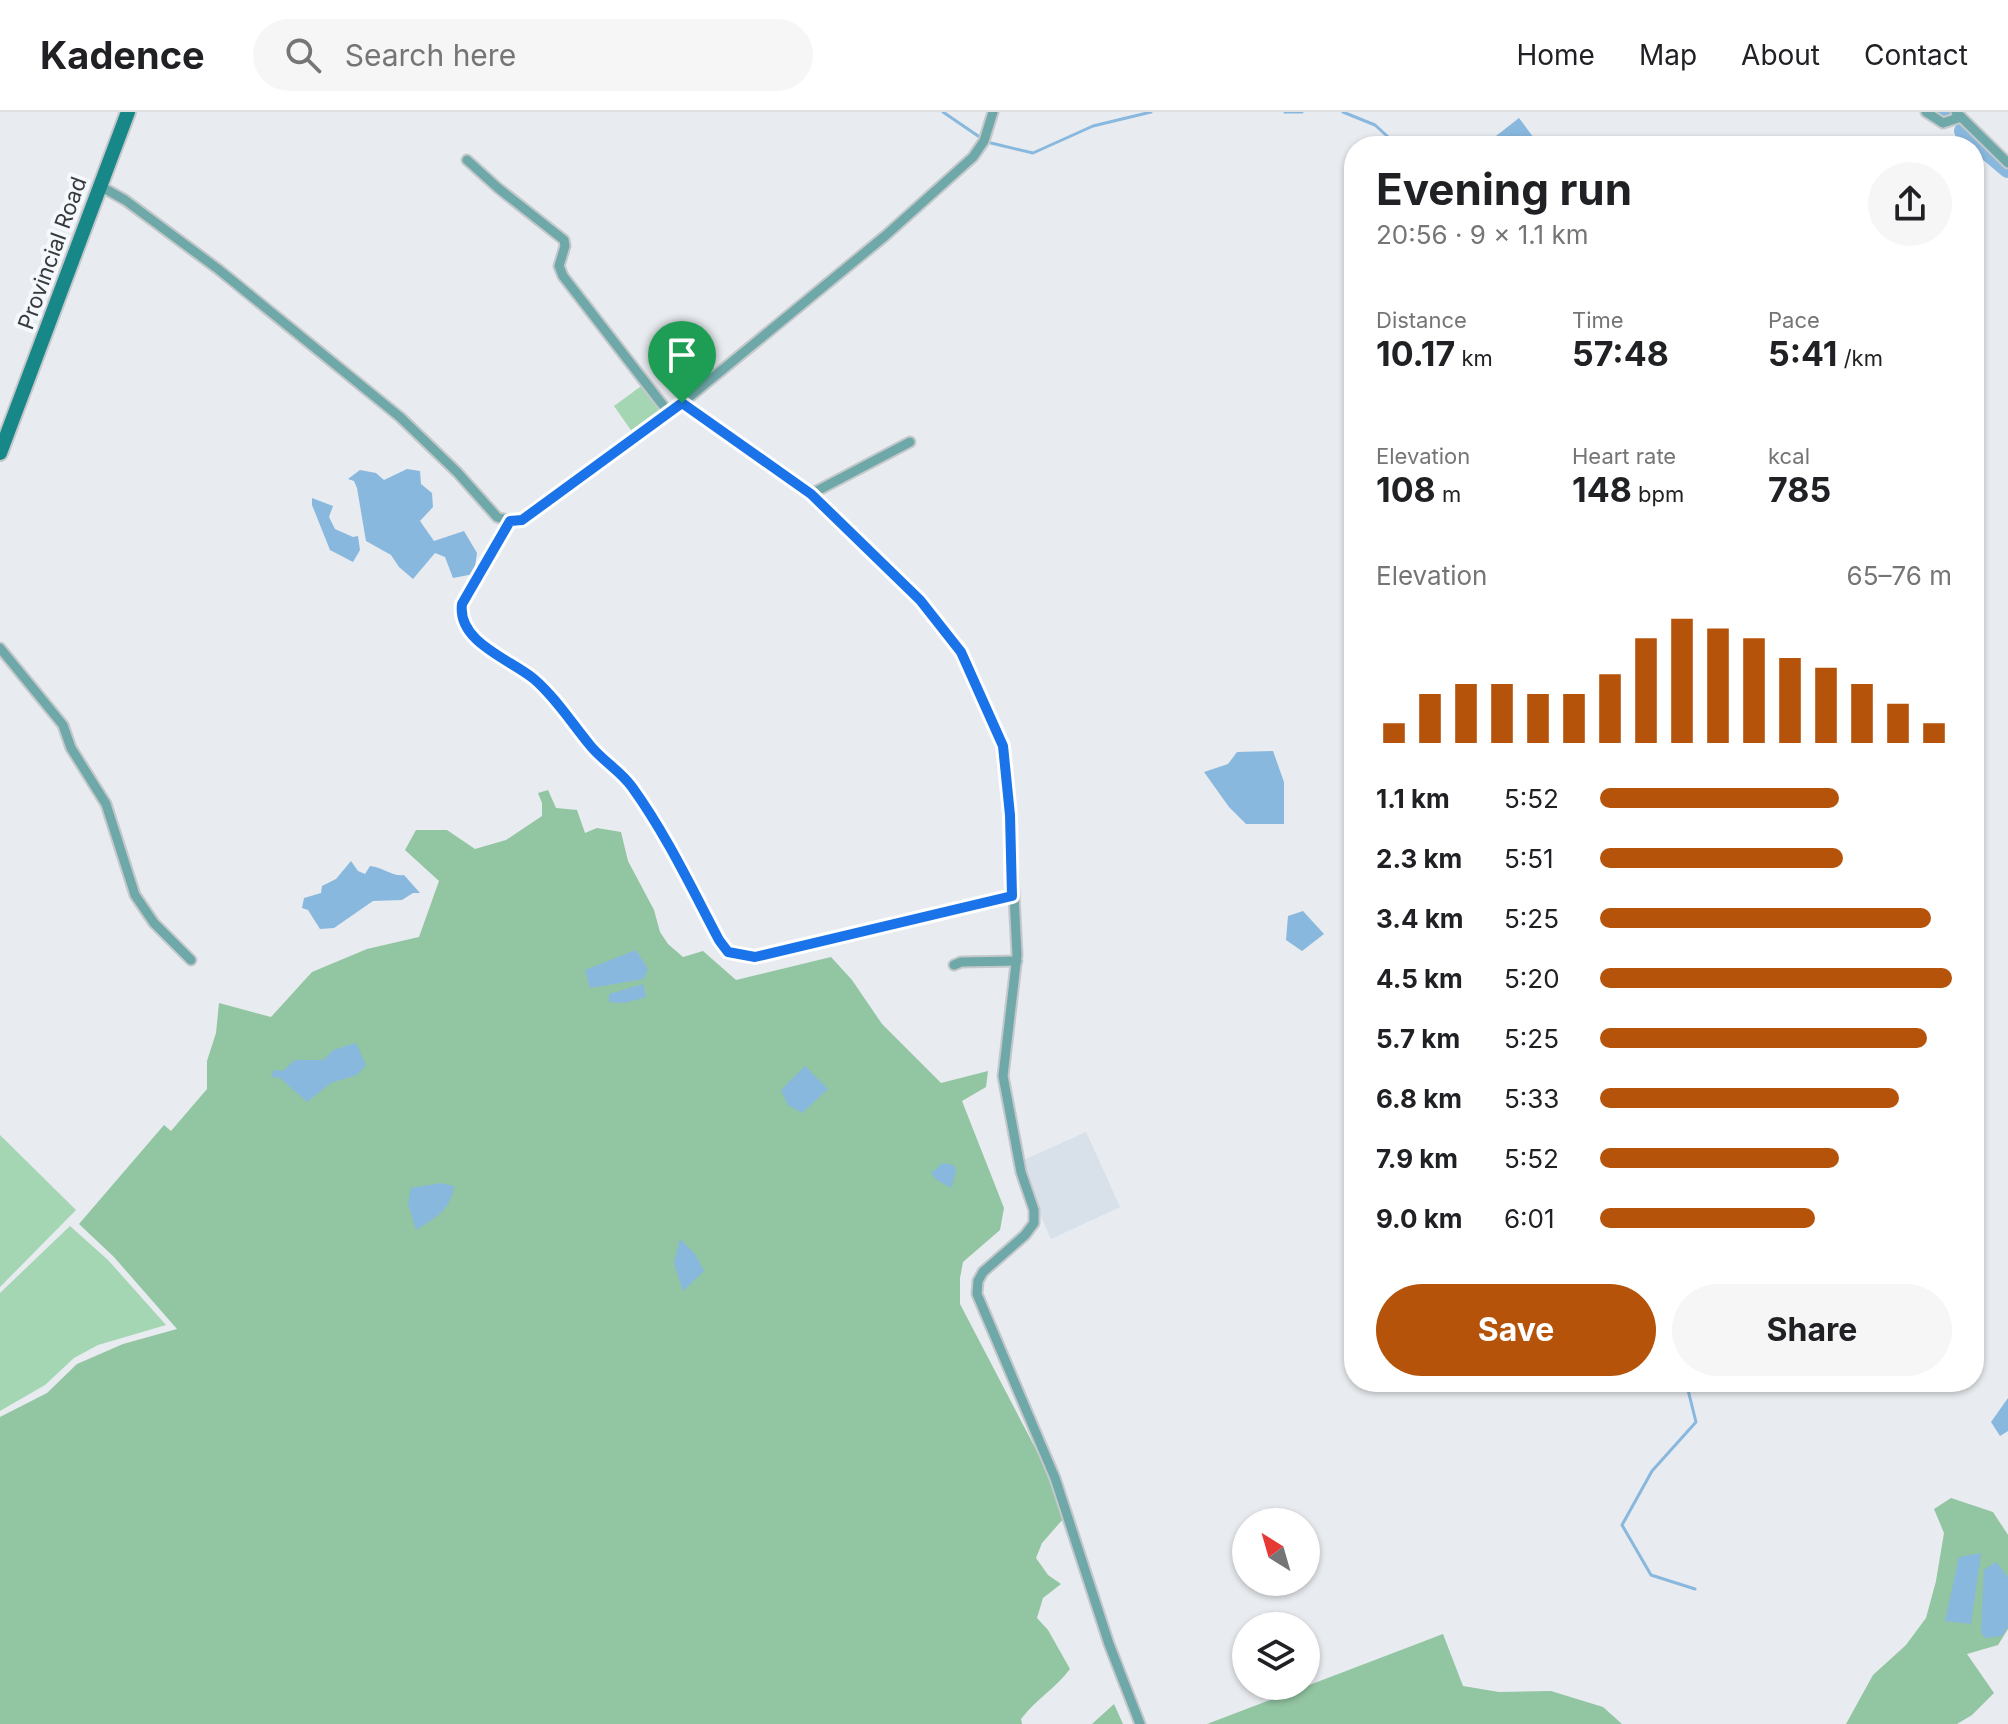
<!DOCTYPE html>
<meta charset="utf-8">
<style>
body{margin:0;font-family:Inter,sans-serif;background:#f6f6f6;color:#202124;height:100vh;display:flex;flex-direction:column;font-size:30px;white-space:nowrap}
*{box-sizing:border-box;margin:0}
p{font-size:26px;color:#757577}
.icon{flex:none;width:44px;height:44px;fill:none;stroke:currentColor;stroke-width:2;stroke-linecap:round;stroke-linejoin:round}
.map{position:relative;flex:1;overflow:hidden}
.drawer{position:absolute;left:1344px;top:24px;width:640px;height:1256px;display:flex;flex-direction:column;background:#fff;border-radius:32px;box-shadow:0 2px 6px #0004}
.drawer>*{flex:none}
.needle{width:52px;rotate:323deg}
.fabs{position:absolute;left:1232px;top:1396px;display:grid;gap:16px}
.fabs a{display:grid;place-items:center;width:88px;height:88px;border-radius:50%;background:#fff;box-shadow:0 2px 6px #0004;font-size:40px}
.pin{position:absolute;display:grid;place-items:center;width:68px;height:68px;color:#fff;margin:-82px -34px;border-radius:50% 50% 50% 0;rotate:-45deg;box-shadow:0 0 8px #0007}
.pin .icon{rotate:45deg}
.round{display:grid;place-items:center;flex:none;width:84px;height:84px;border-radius:42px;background:#f6f6f6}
.headline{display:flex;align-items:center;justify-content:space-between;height:136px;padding:0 32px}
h1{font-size:44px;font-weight:700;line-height:60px}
.metrics{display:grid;grid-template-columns:repeat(3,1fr);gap:12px;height:136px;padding:8px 32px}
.metrics div{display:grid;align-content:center}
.metrics b{font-size:34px;font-weight:700}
.metrics small{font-size:22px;font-weight:400}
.metrics p{font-size:22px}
.chart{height:224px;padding:16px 32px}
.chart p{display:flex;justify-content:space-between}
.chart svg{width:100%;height:144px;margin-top:8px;stroke:#b45309;stroke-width:6}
.cta{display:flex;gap:16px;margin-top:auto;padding:16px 32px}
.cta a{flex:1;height:92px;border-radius:48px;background:#b45309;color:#fff;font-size:32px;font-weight:700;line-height:92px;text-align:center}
.cta a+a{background:#f6f6f6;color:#202124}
ul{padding:0 32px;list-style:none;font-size:26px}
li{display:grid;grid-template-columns:128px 96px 1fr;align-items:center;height:60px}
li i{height:20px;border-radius:10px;background:#b45309}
header{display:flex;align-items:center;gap:48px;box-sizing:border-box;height:112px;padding:0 40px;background:#fff;border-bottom:2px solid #e0e0e0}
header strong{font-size:38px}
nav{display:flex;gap:44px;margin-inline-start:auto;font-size:28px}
.search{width:560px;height:72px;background:#f6f6f6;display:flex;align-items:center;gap:20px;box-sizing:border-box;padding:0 28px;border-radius:44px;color:#757577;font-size:30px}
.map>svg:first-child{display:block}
.built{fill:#d8e0e9}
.green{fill:#a5d6b4}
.forest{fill:#92c5a2}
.water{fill:#89b8de}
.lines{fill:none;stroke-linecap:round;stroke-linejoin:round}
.stream{stroke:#89b8de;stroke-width:3}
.river{stroke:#89b8de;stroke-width:18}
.minor-casing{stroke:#c5c8cb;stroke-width:13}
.secondary-casing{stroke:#c5c8cb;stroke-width:18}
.minor{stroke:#6ea8a8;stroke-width:9}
.secondary{stroke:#188788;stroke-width:14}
.route-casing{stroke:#fff;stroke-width:16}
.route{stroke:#1a73e8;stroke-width:10}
.labels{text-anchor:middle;stroke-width:8;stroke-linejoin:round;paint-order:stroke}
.street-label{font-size:22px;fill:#393a3c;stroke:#f5f8fc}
</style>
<header>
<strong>Kadence</strong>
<div class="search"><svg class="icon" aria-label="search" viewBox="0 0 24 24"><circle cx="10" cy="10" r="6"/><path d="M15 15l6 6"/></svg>Search here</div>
<nav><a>Home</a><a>Map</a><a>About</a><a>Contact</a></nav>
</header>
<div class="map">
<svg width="2008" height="1612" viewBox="0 0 2008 1612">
<rect width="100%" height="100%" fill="#e8ebef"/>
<polygon class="built" points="1086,1020 1120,1095 1051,1127 1017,1051"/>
<g class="green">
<polygon points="644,272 666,301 635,324 614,294"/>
<polygon points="0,1023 76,1098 0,1175"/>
<polygon points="70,1114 108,1148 166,1213 98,1233 74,1246 45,1273 0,1299 0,1181"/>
</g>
<g class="forest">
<path d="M548,678L556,696L577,698L585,721L597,716L621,720L628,749L654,798L660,820L668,832L683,845L703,839L736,868L831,845L852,868L882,912L941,971L988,959L986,975L962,989L1004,1096L1000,1118L963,1150L960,1166V1192L1042,1349L1064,1406L1042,1431L1036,1446L1048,1463L1061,1472L1043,1486L1037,1506L1048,1518L1070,1557C1056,1576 1036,1587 1021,1607L1022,1612H0V1305L47,1281L77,1252L123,1232L177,1217L114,1145L79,1112L164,1013L171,1019L207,977V949L216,921L219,891L271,905L312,860L367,837L419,825L439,769L405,738L416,718H447L475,737L506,728L542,704V691L538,681Z"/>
<polygon points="1951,1386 1993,1400 2008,1423 2008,1517 1998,1533 1967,1542 1994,1581 1972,1603 1957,1612 1846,1612 1873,1563 1906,1533 1926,1506 1936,1469 1944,1421 1934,1397"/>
<polygon points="1443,1522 1463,1574 1499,1580 1551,1579 1603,1595 1622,1612 1207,1612"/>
<polygon points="1114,1592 1123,1612 1092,1612"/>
</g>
<g class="water">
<polygon points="1519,6 1540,34 1504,34 1496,24"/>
<polygon points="407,357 420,359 421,372 432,381 433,395 420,409 434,429 464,419 477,441 474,462 453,466 445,445 435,441 413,467 399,455 391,443 366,429 357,376 354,369 348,367 360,358 376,361 384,368"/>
<polygon points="312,386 333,394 329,405 335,417 353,425 358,424 360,438 353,450 330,438 312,393"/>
<polygon points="1273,639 1284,670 1284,712 1246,712 1229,695 1204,660 1228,652 1237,640"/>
<path d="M351,749L358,759L365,762L370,754C382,755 393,765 404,763L420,781H413L402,788L373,789L334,816L320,817L308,798L302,796L304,786L321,781L322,774L336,767Z"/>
<polygon points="1303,799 1324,822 1302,839 1286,828 1288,804"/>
<polygon points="636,838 648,857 644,867 590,876 585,858"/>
<polygon points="643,872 646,885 624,891 609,890 609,882"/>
<polygon points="356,931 366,953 357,963 331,971 307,990 280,966 271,965 274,958 283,959 295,948 324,948 333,938"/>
<polygon points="805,954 828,977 802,1001 788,993 781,978"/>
<polygon points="943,1051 954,1053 956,1059 951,1076 937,1068 931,1061"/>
<path d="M441,1071L454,1074C451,1098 435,1106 416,1118L408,1092L411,1076Z"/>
<polygon points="680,1127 695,1142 704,1159 683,1179 674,1151"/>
<polygon points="2008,1286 2008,1319 2000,1324 1991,1310"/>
<polygon points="1981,1441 1971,1512 1945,1509 1959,1445"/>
<polygon points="1996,1450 2008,1465 2008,1515 2002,1524 1985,1526 1981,1520 1984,1458"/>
</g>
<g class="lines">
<g class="stream">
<polyline points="943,0 981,26"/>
<polyline points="1285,0 1302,0"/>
<polyline points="1343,0 1375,13 1398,34"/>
<polyline points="991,31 1033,41 1093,14 1151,0"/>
<polyline points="1686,1270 1696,1310 1652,1359 1622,1413 1651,1463 1695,1477"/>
</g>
<g class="river">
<polyline points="1942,0 1946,4"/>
<polyline points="1963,19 2008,57"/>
</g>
<g class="minor-casing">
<g id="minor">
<polyline points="1926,0 1943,11 1961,5"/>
<polyline points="1956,0 2008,51"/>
<polyline points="467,48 498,76 564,128 565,134 559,154 563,164 669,301"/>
<polyline points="100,74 125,88 218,157 400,305 457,360 497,405 510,409 522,408 682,291 885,124 973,45 984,29 993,0"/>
<polyline points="682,291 811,382 920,488 961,540 1003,634 1010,703 1017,843 1003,964 1021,1060 1034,1098 1034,1111 1025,1123 983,1160 978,1169 977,1182 1055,1366 1109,1532 1140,1612"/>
<polyline points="811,382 910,330"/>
<path d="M510,409L462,492C457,530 510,547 534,567C555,585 571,611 589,632C601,648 620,658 632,675C666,722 691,777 719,828L728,840L755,845L1012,784"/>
<polyline points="0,536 63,613 71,636 106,692 135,783 154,811 191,848"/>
<polyline points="954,853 961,850 1017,849"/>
</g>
</g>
<g class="secondary-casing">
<polyline id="secondary" points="0,341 128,0"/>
</g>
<use href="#minor" class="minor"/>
<use href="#secondary" class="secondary"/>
</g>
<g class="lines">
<g class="route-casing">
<path id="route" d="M682,291L811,382L920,488L961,540L1003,634L1010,703L1012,784L755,845L728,840L719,828C692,777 666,722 632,675C620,658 601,648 589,632C571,610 555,585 534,567C510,547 457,530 462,492L510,409L522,408Z"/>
</g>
<use href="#route" class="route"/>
</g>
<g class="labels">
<g class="street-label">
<text transform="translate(52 141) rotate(-70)" y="8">Provincial Road</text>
</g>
</g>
</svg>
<div class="fabs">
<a><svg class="needle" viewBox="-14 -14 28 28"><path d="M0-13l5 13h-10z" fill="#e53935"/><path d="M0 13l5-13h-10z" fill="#757577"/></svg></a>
<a><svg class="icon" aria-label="layers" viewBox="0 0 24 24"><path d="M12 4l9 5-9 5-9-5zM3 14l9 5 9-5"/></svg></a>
</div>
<div class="pin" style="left:682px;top:291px;background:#1e9e55"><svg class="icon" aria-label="arrive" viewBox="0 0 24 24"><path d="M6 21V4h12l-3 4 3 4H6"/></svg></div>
<section class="drawer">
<div class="headline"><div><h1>Evening run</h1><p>20:56 · 9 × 1.1 km</p></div><a class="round"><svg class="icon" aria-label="share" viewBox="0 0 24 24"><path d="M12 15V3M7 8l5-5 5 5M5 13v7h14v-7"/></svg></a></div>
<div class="metrics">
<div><p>Distance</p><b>10.17<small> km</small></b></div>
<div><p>Time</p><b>57:48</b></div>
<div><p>Pace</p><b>5:41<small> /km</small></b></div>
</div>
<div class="metrics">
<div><p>Elevation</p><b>108<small> m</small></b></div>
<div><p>Heart rate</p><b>148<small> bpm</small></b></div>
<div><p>kcal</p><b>785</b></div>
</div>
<div class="chart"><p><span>Elevation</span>65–76 m</p>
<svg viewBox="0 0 160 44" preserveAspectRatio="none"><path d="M5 44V38M15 44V29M25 44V26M35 44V26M45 44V29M55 44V29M65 44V23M75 44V12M85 44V6M95 44V9M105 44V12M115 44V18M125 44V21M135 44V26M145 44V32M155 44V38"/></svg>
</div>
<ul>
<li><b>1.1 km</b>5:52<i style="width:68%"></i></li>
<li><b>2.3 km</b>5:51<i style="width:69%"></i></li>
<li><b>3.4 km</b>5:25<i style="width:94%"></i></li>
<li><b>4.5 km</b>5:20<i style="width:100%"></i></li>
<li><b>5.7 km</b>5:25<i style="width:93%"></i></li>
<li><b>6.8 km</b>5:33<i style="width:85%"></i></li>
<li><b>7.9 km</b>5:52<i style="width:68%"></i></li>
<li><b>9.0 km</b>6:01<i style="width:61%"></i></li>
</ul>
<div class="cta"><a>Save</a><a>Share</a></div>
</section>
</div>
